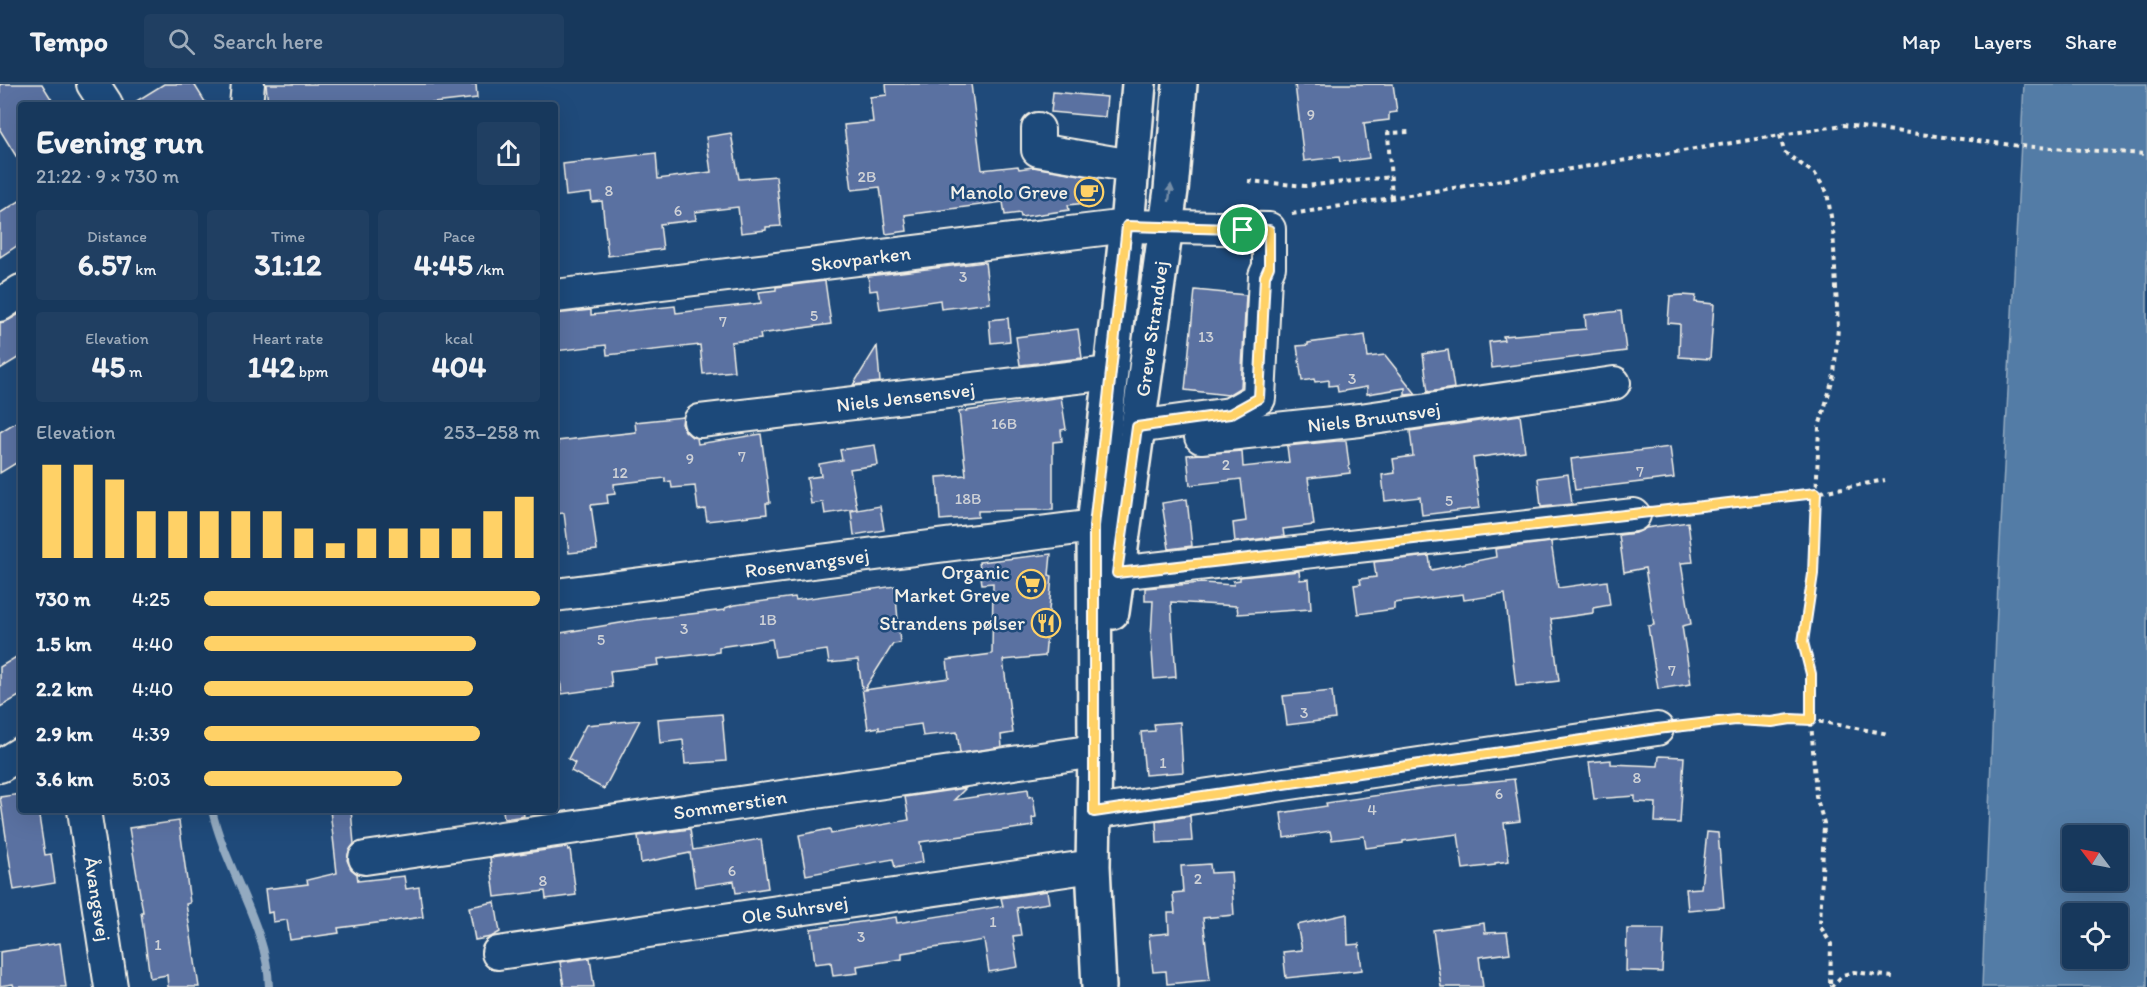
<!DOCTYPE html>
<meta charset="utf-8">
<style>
body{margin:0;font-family:Itim,sans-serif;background:#203f62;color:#f1f3f6;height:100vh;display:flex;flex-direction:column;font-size:22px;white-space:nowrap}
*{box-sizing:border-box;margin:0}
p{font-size:20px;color:#9eacbb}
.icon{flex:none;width:33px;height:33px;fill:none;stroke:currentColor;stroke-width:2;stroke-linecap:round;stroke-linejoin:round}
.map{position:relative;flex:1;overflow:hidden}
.details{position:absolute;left:18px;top:18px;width:540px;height:711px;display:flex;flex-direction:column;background:#17385c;border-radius:6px;box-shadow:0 6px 24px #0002,0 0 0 2px #365272}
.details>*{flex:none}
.needle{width:39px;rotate:302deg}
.buttons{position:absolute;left:2062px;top:741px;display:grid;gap:12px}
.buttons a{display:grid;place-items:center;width:66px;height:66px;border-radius:6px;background:#17385c;box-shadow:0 6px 24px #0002,0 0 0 2px #365272;font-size:30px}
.pin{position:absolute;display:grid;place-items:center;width:51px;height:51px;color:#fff;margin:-26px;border:3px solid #fff;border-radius:50%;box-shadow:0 2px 6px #0007}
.round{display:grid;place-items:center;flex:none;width:63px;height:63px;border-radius:6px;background:#203f62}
.overview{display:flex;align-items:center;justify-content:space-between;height:102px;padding:0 18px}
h1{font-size:33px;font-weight:800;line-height:45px}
.stats{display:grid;grid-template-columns:repeat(3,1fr);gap:9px;height:102px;padding:6px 18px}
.stats div{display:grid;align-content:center;border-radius:6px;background:#203f62;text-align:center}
.stats b{font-size:30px;font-weight:800}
.stats small{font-size:16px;font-weight:400}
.stats p{font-size:16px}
.chart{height:168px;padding:12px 18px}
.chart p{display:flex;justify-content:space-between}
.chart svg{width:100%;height:108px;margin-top:6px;stroke:#ffd166;stroke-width:6}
ul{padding:0 18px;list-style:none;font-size:20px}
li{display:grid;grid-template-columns:96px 72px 1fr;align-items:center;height:45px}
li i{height:15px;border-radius:8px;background:#ffd166}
header{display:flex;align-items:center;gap:36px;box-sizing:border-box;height:84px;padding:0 30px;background:#17385c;border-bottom:2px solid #365272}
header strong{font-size:28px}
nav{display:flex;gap:33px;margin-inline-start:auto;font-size:21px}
.search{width:420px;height:54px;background:#203f62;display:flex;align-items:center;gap:15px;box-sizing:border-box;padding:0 21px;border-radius:6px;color:#9eacbb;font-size:22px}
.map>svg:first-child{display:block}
.water{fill:#527ba6;stroke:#93aac0;stroke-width:1.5;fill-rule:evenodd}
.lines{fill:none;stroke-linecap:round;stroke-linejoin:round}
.stream{stroke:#93aac0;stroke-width:8}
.building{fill:#5a71a1;stroke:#f4f1e8;stroke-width:1.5}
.minor-casing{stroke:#f4f1e8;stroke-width:36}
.major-casing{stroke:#f4f1e8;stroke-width:38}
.path{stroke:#f4f1e8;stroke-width:4;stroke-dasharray:4.5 4.5;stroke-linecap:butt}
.minor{stroke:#1f4a7a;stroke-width:32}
.major{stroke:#1f4a7a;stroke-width:33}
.oneway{fill:#748da6}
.route-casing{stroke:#fff;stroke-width:12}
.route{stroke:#ffd166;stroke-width:8}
.labels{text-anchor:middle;stroke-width:5;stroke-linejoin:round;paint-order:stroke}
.number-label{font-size:16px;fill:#ced1d6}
.poi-label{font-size:20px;fill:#f4f1e8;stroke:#1f4a7a;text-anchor:end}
.street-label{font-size:20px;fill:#f4f1e8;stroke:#1f4a7a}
</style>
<header>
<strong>Tempo</strong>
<div class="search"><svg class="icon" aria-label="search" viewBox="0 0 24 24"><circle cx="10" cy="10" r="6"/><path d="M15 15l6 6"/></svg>Search here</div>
<nav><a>Map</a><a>Layers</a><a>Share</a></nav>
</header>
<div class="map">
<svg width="2147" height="903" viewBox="0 0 2147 903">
<rect width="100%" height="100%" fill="#1f4a7a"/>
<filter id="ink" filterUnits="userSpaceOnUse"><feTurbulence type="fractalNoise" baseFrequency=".0167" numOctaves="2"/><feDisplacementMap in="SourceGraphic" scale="12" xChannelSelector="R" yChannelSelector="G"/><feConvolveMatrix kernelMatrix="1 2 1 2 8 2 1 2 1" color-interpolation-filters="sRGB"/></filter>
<g filter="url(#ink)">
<path class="water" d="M2024,0H2147V903H1982L1998,499ZM2073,752H2118V796H2073ZM2073,830H2118V874H2073Z"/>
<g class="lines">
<path class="stream" d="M212,726C225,784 268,844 269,903"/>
</g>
<g class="building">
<polygon points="0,0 42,0 55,21 21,21 21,80 0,46"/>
<polygon points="164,0 194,0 207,21 130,21"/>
<polygon points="266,0 476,0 477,14 416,21 268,21"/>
<polygon points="886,0 971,0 982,86 1018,82 1019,85 1033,83 1098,94 1096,118 1068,121 1069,126 1021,133 1020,129 1005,131 1003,118 905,131 907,147 886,150 880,103 852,106 844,41 873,38 870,13 887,11"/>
<polygon points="1295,0 1393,0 1397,28 1389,29 1389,36 1364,39 1369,74 1340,78 1339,73 1304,77"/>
<polygon points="1053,8 1107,13 1105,33 1051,28"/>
<polygon points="731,49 739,95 776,92 781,142 766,143 766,146 741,149 738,123 695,128 696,136 660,140 663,165 608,172 602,117 592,118 591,109 566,112 563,80 656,69 658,95 711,88 706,53"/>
<polygon points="21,116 21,159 0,173 0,129"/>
<polygon points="985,178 990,219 941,225 940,216 880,225 877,206 870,207 868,192"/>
<polygon points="825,197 831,240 760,250 761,255 731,258 734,287 703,290 700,261 607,271 606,261 555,267 555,230 591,226 591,231 675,222 676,229 761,219 759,208 776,206 776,203"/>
<polygon points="1195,206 1246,211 1241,303 1228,311 1185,306"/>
<polygon points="1682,211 1696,212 1695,218 1714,220 1710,275 1679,273 1680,240 1668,239 1670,212"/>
<polygon points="1621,227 1626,267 1492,284 1489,258 1504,256 1503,252 1586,245 1585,231"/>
<polygon points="21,229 21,272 0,285 0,239 9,236"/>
<polygon points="1008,234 1010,257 991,259 989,236"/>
<polygon points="1078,245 1082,274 1020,281 1016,253"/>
<polygon points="1365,251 1368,273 1385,271 1416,310 1405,311 1405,304 1367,310 1367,303 1338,308 1337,301 1329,302 1329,296 1315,298 1314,295 1302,297 1297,262 1308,261 1308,259"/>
<polygon points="877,262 880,298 853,301"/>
<polygon points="1448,266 1454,304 1428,308 1423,270"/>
<polygon points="1061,313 1066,345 1061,346 1062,357 1053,358 1053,426 978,427 978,433 940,436 937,393 966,391 959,328"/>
<polygon points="1520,331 1525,367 1473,374 1480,424 1422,431 1420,413 1385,417 1382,391 1395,389 1393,375 1413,372 1410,347"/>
<polygon points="683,333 682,340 685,347 692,353 697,354 698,360 761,350 770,419 766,419 767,430 707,437 705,425 698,426 695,402 672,404 671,397 665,398 665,394 614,400 615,410 607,411 608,419 591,421 597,466 569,469 564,429 555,430 555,361 558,361 557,357 636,348 635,338"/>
<polygon points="21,335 21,376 0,389 0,348"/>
<polygon points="1337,357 1346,357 1350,389 1308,394 1314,441 1283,445 1284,452 1235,458 1233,439 1246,437 1241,395 1190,401 1187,371 1242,367 1243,383 1289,378 1287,362"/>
<polygon points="875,361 878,381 850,385 857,425 825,430 823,418 811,420 807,394 821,392 819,380 842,376 840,366"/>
<polygon points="1670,363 1674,394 1575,406 1571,375"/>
<polygon points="1568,390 1572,420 1541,423 1538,394"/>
<polygon points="1187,415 1192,462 1169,465 1162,419"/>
<polygon points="880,422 884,446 854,451 851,427"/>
<polygon points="1688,438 1693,478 1681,479 1691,540 1682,542 1691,600 1658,605 1648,542 1654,541 1645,484 1624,488 1619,451 1636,449 1646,444"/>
<polygon points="1551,458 1558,504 1607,497 1610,521 1593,524 1593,529 1551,535 1559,597 1516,602 1505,510 1464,516 1463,510 1394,519 1394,525 1358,530 1354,501 1361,500 1360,495 1376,493 1374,478 1429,472 1431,486 1496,473 1495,465"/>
<polygon points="1051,470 1049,491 1052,492 1045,572 1003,576 1013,649 1001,651 1002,663 960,669 957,648 923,652 921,640 879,646 879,643 868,645 858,576 829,579 827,566 775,573 772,555 719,563 719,568 658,575 659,581 610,587 612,603 562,610 557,572 555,573 555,550 638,536 725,526 725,524 734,521 795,513 796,516 895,502 900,559 893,560 864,606 949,594 947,576 992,570 993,499 982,500 979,478"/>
<polygon points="1299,487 1300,496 1309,495 1311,525 1238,530 1237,522 1171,518 1176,593 1154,595 1151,553 1153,517 1145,517 1145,504 1202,499 1234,501 1233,497 1240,496 1240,493"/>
<polygon points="21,570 21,611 0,623 0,583"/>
<polygon points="1332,607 1335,635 1287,641 1283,612"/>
<polygon points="722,630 726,677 685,680 683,656 660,659 658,635"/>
<polygon points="640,636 604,705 571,687 575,679 568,675 586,641"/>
<polygon points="1180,638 1183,688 1145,691 1141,648 1155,647 1154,640"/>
<polygon points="1659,672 1684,673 1680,739 1655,738 1656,719 1635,718 1635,712 1594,715 1589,678 1611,676 1611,680 1658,682"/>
<polygon points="1514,695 1520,737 1504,739 1509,777 1495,779 1495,781 1463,785 1458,750 1403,757 1403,759 1366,764 1364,752 1332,756 1330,747 1284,754 1281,729 1327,722 1326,719 1433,703"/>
<polygon points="966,704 954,716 1028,705 1029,713 1033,712 1036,733 1032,734 1033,742 920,758 923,778 895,784 893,775 806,791 799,751 830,745 831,750 909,736 905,713"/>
<polygon points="21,710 21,726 38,726 45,771 51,770 55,799 14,806 0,713"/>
<polygon points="330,726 351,726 354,760 349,767 347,776 351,785 357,790 358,797 404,792 406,805 419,803 423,833 338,844 339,849 290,856 287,836 273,838 272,828 268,829 265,805 308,800 307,796 337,789"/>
<polygon points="503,726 523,726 524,732 504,735"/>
<polygon points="1190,732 1192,757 1157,759 1156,737"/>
<polygon points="179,737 190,819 186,820 199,903 168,903 167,891 150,894 141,828 143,828 129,744"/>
<polygon points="690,745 693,766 761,755 768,804 736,809 734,797 695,803 690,769 641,779 638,752"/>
<polygon points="1707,748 1718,749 1724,823 1688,826 1686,805 1701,804"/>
<polygon points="567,763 568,766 570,765 576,811 546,815 545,807 495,813 490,774"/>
<polygon points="1210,780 1211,789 1231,788 1234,831 1203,834 1210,896 1167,900 1166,887 1153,888 1149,851 1169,849 1168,829 1175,829 1173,809 1183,808 1181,782"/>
<polygon points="1047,807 1049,819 1017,824 1021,851 1013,852 1018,883 989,888 984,856 902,869 902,875 857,882 858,889 833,892 831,878 815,880 811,845 896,833 897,839 1003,822 1001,814"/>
<polygon points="495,818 500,848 491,853 475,856 469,823"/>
<polygon points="1347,830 1348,861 1359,860 1362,886 1286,894 1283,868 1302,866 1297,841"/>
<polygon points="1484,839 1485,849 1507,848 1510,869 1479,873 1483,903 1441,903 1433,846"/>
<polygon points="1627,845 1664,845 1662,888 1626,887"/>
<polygon points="60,859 66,903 14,903 13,900 0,902 0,868"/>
<polygon points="590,874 594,903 564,903 560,878"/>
</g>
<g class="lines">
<g class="minor-casing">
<g id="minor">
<polyline points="93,0 106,20"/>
<polyline points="246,21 248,0"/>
<polyline points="1038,45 1038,66 1132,82"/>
<path id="s1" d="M555,212L1127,142L1269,145V183L1265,192L1259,314L1230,330L1137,343"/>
<polyline points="0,221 21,207"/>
<path id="s2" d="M700,337L1110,289"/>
<path id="s3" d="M1201,353L1360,336L1614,299"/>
<polyline points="1117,489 1634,431"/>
<path id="s4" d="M555,511L1094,442"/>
<polyline points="0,682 21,669"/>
<path id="s5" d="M84,726L111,903"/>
<polyline points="1094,728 1657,645"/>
<path id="s6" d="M365,774L1095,667"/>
<path id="s7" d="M498,869L1093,782"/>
</g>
</g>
<g class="major-casing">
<g id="major">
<path id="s8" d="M1112,528L1171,106L1180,0"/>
<polyline points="1099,903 1093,782 1095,667 1094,442 1127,142 1139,0"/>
</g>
</g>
<g class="path">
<polyline points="1780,51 1784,68 1815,90 1827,108 1833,145 1838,244 1834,291 1819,343 1813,490 1805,531 1803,558 1811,590 1811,636 1816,712 1824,739 1820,842 1831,860 1830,903"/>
<polyline points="1248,97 1306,102 1391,93"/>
<polyline points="1392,114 1388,49 1409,48"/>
<polyline points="1292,130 1843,41 2020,62 2147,70"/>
<polyline points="1660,427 1816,409 1885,396"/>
<polyline points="1685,642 1736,636 1772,638 1791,635 1811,636 1889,650"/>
<polyline points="1831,903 1843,891 1854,888 1893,893"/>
</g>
<use href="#minor" class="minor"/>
<use href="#major" class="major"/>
</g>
<defs><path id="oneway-solid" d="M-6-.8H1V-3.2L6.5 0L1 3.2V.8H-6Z" transform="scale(1.5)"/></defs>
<use class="oneway" href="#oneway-solid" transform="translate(1170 109) rotate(-83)"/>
</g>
<g class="lines" filter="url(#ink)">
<g class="route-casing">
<polygon id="route" points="1127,142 1269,146 1269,183 1265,192 1259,314 1230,330 1137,343 1117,489 1816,409 1813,490 1803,558 1811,590 1811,636 1791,635 1772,638 1736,636 1657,645 1094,728 1094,442"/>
</g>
<use href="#route" class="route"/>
</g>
<defs>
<g id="cafe-ring" transform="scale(1.5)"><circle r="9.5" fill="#1f4a7a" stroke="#ffd166" stroke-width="1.5"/><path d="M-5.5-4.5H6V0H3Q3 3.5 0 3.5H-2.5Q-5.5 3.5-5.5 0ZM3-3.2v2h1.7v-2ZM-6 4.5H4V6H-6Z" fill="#ffd166"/></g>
<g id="supermarket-ring" transform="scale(1.5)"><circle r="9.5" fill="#1f4a7a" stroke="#ffd166" stroke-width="1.5"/><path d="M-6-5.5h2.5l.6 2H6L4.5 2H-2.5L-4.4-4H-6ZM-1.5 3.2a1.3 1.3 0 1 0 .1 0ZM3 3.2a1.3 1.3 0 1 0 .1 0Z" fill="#ffd166"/></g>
<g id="restaurant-ring" transform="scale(1.5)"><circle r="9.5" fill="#1f4a7a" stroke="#ffd166" stroke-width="1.5"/><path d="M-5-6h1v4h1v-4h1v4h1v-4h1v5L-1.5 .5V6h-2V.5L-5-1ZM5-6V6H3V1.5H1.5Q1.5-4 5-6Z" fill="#ffd166"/></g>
</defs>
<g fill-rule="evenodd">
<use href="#cafe-ring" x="1089" y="108"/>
<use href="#supermarket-ring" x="1031" y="500"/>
<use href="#restaurant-ring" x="1046" y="539"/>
</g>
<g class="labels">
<g class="number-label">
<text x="1311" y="36">9</text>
<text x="867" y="98">2B</text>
<text x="609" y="112">8</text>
<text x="678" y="132">6</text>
<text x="963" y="198">3</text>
<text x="814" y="237">5</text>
<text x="723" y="243">7</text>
<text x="1206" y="258">13</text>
<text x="1352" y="300">3</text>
<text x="1004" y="345">16B</text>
<text x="742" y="378">7</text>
<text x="690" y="380">9</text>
<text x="1226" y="386">2</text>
<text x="1640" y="393">7</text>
<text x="620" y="394">12</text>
<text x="968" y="420">18B</text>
<text x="1449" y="422">5</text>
<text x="768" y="541">1B</text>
<text x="684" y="550">3</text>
<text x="601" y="561">5</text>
<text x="1672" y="592">7</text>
<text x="1304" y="634">3</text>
<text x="1163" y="684">1</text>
<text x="1637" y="699">8</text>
<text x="1499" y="715">6</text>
<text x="1372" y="731">4</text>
<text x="732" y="792">6</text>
<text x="1198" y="800">2</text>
<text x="543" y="802">8</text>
<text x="993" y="843">1</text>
<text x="861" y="858">3</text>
<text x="158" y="866">1</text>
</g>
<g class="poi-label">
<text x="1068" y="115">Manolo Greve</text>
<text x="1010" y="495">Organic<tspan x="1010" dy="23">Market Greve</tspan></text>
<text x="1025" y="546">Strandens pølser</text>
</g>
<g class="street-label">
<text dy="7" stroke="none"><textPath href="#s1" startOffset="308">Skovparken</textPath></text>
<text dy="7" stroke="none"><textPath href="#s8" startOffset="286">Greve Strandvej</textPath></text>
<text dy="7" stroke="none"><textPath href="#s2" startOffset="207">Niels Jensensvej</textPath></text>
<text dy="7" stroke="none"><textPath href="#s3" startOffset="174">Niels Bruunsvej</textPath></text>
<text dy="7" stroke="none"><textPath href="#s4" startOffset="254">Rosenvangsvej</textPath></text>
<text dy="7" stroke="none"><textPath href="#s6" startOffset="369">Sommerstien</textPath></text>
<text dy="7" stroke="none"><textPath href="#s5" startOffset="90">Åvangsvej</textPath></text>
<text dy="7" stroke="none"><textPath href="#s7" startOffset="300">Ole Suhrsvej</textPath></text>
</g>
</g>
</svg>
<div class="buttons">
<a><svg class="needle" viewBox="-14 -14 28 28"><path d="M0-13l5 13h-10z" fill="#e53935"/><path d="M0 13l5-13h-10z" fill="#9eacbb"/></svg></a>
<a><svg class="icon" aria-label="locate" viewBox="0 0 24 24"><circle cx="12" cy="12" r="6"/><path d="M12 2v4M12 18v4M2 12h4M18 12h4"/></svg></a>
</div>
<div class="pin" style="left:1243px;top:146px;background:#1e9e55"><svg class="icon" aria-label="arrive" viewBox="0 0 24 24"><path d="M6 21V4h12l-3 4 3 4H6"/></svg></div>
<section class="details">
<div class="overview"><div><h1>Evening run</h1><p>21:22 · 9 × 730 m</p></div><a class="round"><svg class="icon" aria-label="share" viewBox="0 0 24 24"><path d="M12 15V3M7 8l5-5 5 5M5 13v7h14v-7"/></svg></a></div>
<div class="stats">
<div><p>Distance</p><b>6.57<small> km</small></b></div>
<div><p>Time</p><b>31:12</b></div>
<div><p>Pace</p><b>4:45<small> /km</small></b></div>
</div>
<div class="stats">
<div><p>Elevation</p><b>45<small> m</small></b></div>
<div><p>Heart rate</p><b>142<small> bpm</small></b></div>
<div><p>kcal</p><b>404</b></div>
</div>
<div class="chart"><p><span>Elevation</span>253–258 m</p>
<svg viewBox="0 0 160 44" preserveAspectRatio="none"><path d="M5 44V6M15 44V6M25 44V12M35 44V25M45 44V25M55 44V25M65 44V25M75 44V25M85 44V32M95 44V38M105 44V32M115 44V32M125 44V32M135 44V32M145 44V25M155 44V19"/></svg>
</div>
<ul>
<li><b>730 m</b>4:25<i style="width:100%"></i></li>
<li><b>1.5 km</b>4:40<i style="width:81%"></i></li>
<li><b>2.2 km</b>4:40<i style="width:80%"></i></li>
<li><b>2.9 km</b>4:39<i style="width:82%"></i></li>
<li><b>3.6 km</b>5:03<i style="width:59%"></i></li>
</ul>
</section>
</div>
